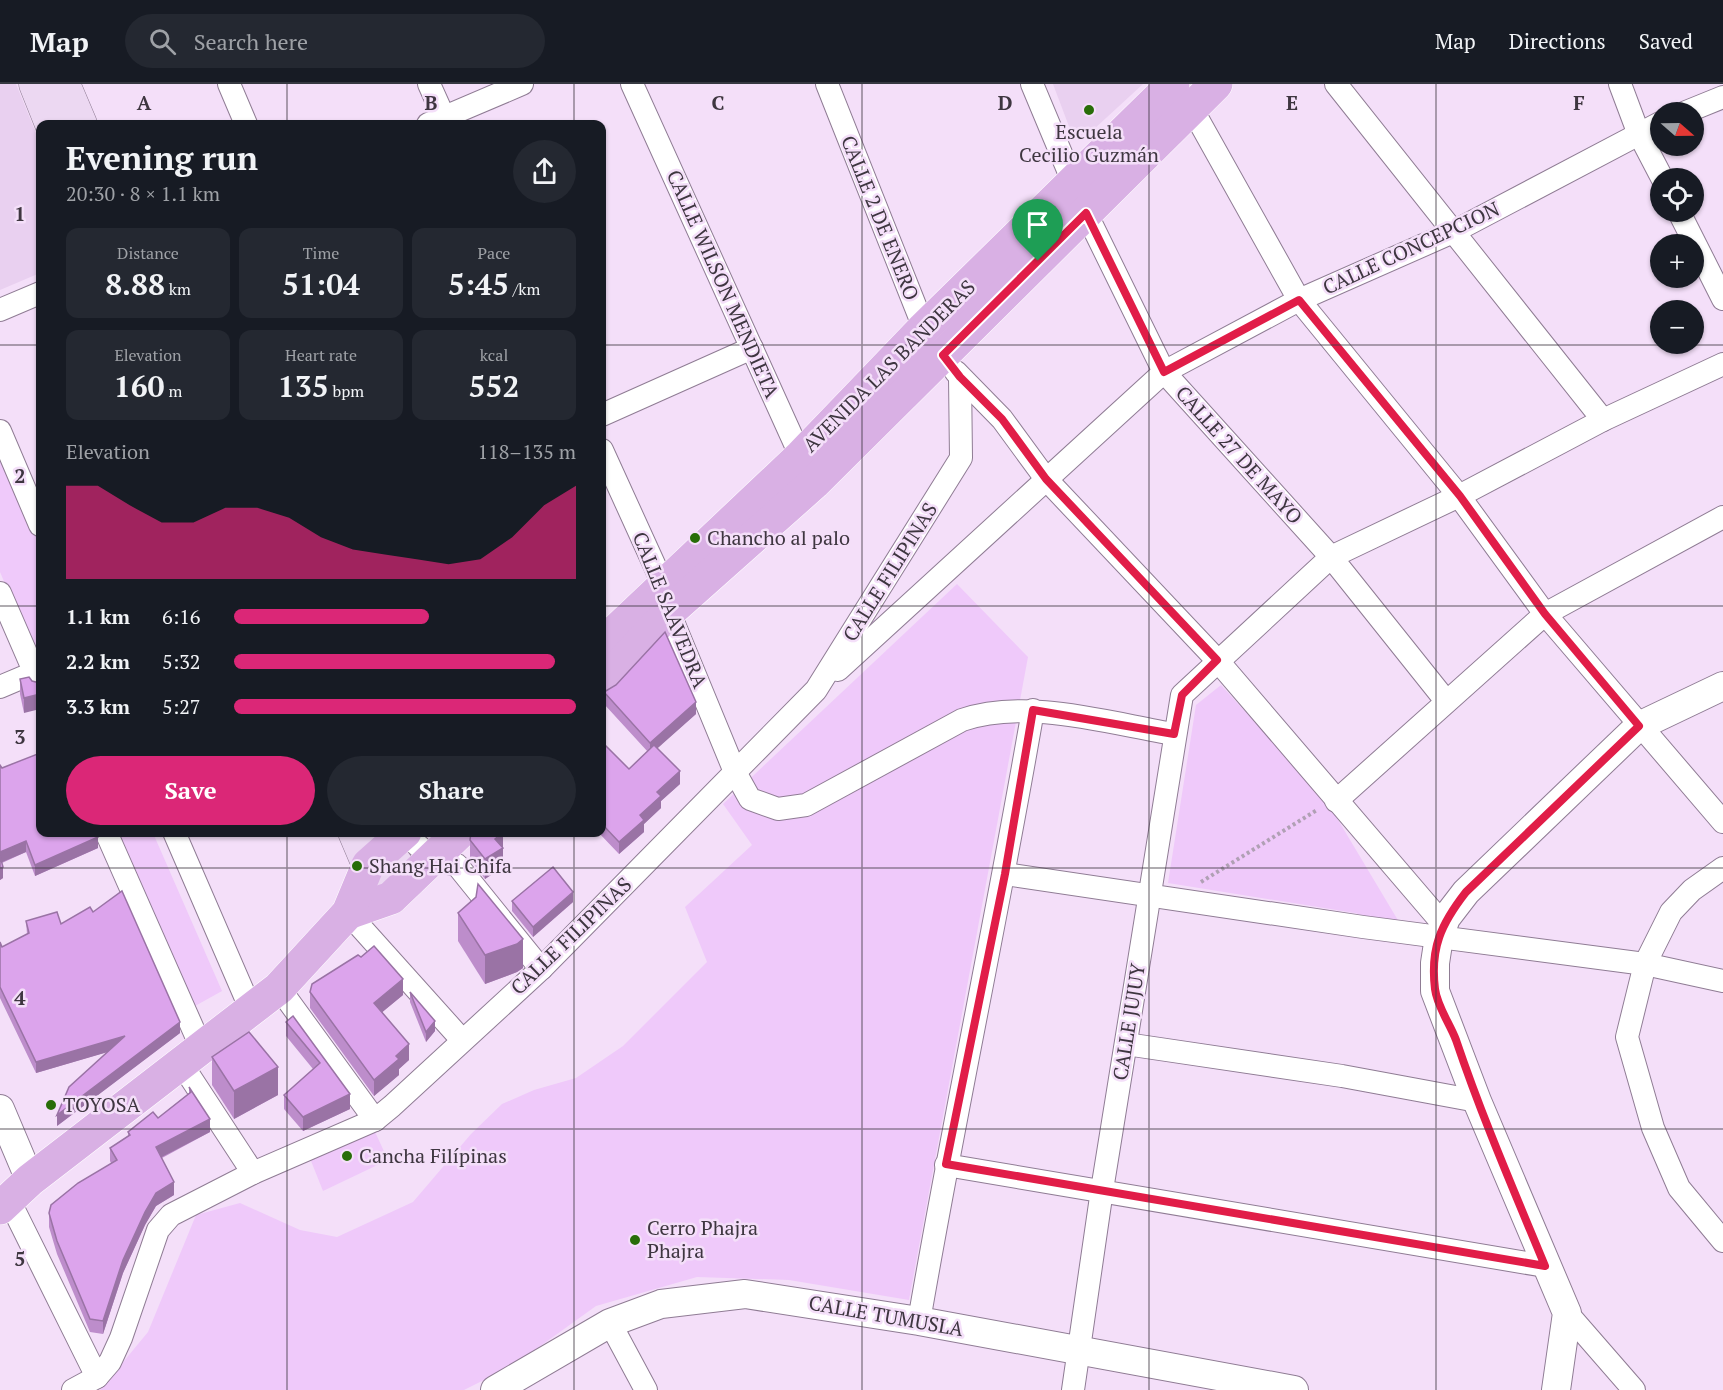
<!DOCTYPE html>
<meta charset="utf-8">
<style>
body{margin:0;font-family:"PT Serif",serif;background:#242831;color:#f1f3f6;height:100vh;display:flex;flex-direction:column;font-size:22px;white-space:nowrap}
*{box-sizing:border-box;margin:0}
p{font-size:20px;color:#9ea1a6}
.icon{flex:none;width:33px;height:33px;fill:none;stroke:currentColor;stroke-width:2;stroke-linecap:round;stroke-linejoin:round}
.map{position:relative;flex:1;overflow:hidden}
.sheet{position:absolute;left:36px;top:36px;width:570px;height:717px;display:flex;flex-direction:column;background:#171b24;border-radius:12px;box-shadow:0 2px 4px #0004}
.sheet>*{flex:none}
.needle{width:39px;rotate:110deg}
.buttons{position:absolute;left:1650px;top:18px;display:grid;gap:12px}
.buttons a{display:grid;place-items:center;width:54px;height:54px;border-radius:50%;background:#171b24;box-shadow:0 2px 4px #0004;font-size:30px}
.pin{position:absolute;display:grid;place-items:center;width:51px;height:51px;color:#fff;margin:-62px -26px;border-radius:50% 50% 50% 0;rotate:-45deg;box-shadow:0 0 6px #0007}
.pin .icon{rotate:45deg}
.round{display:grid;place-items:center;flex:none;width:63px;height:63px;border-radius:32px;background:#242831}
.summary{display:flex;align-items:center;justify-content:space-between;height:102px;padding:0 30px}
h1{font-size:33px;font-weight:700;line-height:45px}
.figures{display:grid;grid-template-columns:repeat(3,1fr);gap:9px;height:102px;padding:6px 30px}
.figures div{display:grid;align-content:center;border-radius:12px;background:#242831;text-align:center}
.figures b{font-size:30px;font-weight:700}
.figures small{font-size:16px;font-weight:400}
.figures p{font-size:16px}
.chart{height:168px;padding:12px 30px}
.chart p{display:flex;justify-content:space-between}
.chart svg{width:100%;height:108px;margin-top:6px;fill:#db2777;opacity:.7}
.primary-button{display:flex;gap:12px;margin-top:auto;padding:12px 30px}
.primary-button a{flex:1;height:69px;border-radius:36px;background:#db2777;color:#fff;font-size:24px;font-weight:700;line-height:69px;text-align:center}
.primary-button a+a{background:#242831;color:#f1f3f6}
ul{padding:0 30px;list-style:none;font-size:20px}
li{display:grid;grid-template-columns:96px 72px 1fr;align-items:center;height:45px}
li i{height:15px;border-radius:8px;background:#db2777}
header{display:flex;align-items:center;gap:36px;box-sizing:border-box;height:84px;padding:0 30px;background:#171b24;border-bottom:2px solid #363941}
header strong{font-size:28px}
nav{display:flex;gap:33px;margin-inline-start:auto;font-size:21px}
.search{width:420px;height:54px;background:#242831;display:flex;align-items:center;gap:15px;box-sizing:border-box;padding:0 21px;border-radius:33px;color:#9ea1a6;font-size:22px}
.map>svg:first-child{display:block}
.built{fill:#e9d0f0}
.green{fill:#efc9fa}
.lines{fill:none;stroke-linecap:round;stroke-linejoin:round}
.minor-casing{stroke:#8f7c94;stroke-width:24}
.tertiary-casing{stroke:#8f7c94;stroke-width:30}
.secondary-casing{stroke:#8f7c94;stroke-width:33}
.primary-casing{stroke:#fff;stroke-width:34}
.path{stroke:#b0a0b4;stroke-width:4;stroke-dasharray:3 3;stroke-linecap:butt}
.minor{stroke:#fff;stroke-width:22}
.tertiary{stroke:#fff;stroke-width:28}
.secondary{stroke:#ecd8f2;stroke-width:32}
.primary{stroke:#d9b0e4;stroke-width:33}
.wall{fill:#bd8dcb}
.shaded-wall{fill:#9a73a5}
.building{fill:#dca4ec;stroke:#9a73a5;stroke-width:1.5}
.route-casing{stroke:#fff;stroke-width:12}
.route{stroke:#e11d48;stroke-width:8}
.grid{fill:none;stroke:#3e3640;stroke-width:1.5;stroke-opacity:0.55}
.poi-dot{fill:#286d08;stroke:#f4dff9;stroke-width:2}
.labels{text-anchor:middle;stroke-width:5;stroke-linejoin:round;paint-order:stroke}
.poi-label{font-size:20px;fill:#3e3640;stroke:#f4dff9;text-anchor:start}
.street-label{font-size:20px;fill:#3e3640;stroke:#f4dff9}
.grid-label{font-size:20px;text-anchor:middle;font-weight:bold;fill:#3e3640;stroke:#f4dff9;stroke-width:5;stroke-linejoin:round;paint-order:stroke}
</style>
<header>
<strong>Map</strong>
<div class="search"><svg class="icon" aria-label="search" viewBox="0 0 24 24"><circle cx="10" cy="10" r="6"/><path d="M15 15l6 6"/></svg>Search here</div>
<nav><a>Map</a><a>Directions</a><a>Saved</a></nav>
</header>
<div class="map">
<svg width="1723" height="1306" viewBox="0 0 1723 1306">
<rect width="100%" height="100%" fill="#f4dff9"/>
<g class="built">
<polygon points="0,0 16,0 40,59 40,189 0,206"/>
<polygon points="1053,0 1143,0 1081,57 1073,53"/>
</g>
<g class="green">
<polygon points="0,367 40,461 40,572 37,574 0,488"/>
<polygon points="957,500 1028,573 909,1216 789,1196 697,1193 596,1222 514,1281 464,1306 100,1306 148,1248 196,1131 240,1119 300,1146 337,1153 413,1118 471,1050 502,1020 534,1006 576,994 623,962 707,878 685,823 752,761 723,720"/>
<polygon points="1221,601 1328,719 1402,843 1355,829 1168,799 1196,621"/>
<polygon points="117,749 153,749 222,907 195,922"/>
<polygon points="370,1037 388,1076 323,1107 307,1067"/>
</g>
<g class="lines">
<g class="minor-casing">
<g id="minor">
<polyline points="229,0 246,40"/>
<polyline points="429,0 447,40"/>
<polyline points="632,0 806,384"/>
<polyline points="827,0 924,244 931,254"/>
<polyline points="1032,0 1086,129 1164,288 1331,473 1446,617"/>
<polyline points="1336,0 1603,336"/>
<polyline points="1620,0 1638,48 1662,94"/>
<polyline points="1186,14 1299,216 1459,412 1545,530 1723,738"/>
<polyline points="1686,28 1723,13"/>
<polyline points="428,40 522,0"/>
<polyline points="1679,128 1723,215"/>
<polyline points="0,226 40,209"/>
<polyline points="956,288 1002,335 1046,395 1217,576 1444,841"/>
<polyline points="602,331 752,264"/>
<polyline points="0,347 40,441"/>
<path d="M602,366L663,500L669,528L735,688L750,715L778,725L806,721L962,636C1027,614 1108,639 1174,650"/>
<polyline points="0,509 40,601"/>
<polyline points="838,586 1164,288 1299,216 1453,148 1660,39"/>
<polyline points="0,603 40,586"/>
<polyline points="1336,717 1545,530 1723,433"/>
<polyline points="106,748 201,963"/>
<polyline points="174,748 251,926"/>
<polyline points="404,749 434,776 457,781 541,885"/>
<polyline points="1723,784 1692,806 1671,828 1645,880 1627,953 1653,1044 1679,1104 1723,1157"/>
<polyline points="1005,790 1363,843 1645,880 1723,897"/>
<polyline points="348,829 462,956"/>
<polyline points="279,904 375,1036"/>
<polyline points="1126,960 1342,992 1477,1017"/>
<polyline points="181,979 253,1089"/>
<polyline points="946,1081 1545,1182"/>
<polyline points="9,1116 97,1293"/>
<polyline points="1567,1229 1634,1306"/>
<path d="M919,1237C954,1033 998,830 1033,626"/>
<polyline points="610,1239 646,1306"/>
<polyline points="73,1306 97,1293 110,1278 121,1254 158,1146 171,1131 253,1089 375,1036 392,1022 541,885 816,606 961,374 960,293"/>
<polyline points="1073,1306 1102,1106 1182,611 1331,473 1459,412 1603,336 1723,280"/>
</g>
</g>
<g class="tertiary-casing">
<g id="tertiary">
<polyline points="0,1025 30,1096"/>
<polyline points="495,1306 610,1239 661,1220 745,1210 919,1237 1294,1306"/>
<polyline points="1556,1306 1567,1229 1477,1017 1435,907 1435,879 1439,853 1446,834 1466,808 1639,642 1723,602"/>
</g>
</g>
<g class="secondary-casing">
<g id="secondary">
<polyline points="35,0 51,40"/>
<polyline points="64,0 81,40"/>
<polyline points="354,748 368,781 391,814"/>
<polyline points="379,748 386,765 409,797"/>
</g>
</g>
<g class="primary-casing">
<g id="primary">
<polyline points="602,560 801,372 924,244 1173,0"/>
<polyline points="602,600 669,528 814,399 1216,0"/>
<polyline points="348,829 391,814 460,748"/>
<polyline points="0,1124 30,1096 279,904 348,829 368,781 405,748"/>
</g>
</g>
<polyline class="path" points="1201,798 1317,726"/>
<use href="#minor" class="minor"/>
<use href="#tertiary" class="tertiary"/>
<use href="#secondary" class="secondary"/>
<use href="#primary" class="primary"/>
</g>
<g class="wall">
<polygon points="29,593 24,629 20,610 20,595"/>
<polygon points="604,608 696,630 657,664 680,700 661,717 661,724 644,740 644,748 619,770 598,748 602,748 602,658 629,685 648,668 604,620"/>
<polygon points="0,681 2,684 98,764 35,792 26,768 2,779 3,794 0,796"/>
<polygon points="470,756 503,768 503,783 485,795 470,775"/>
<polygon points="512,817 573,818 533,853 512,827"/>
<polygon points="93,828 180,949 57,1042 107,968 36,989 0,914 0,858 2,863 27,850 26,837 61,840"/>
<polygon points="458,829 523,884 517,888 485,900 458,857"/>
<polygon points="310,908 403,911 382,928 409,976 399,985 399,991 374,1012 310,924"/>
<polygon points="410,908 435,947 426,958 410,918"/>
<polygon points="293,932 350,1025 303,1047 284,1025 284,1011 313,985 286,952 286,938"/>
<polygon points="212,973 278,1011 234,1035 212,1001"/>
<polygon points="189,1003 210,1048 162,1074 174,1111 156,1122 145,1141 123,1189 103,1250 90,1248 57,1170 49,1143 49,1129 111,1079 110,1077 110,1064 128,1052 128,1048 158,1034 189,1009"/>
</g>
<g class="shaded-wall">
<polygon points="40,610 40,625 24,629 24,614"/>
<polygon points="696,618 696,630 650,671 650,659"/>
<polygon points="680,687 680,700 661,717 661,724 644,740 644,748 619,770 619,758 657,708"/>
<polygon points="503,749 503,783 485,795 485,775 495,755"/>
<polygon points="98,753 98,764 35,792 35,781"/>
<polygon points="26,757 26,768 0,779 0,768"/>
<polygon points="3,783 3,794 0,796 0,784"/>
<polygon points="573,808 573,818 533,853 533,843"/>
<polygon points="523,855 523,884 517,888 485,900 485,871"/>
<polygon points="403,895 403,911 374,935 374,919"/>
<polygon points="435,937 435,947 426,958 426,948"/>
<polygon points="180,938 180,949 57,1042 57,1031"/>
<polygon points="125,952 125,963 36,989 36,978"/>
<polygon points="409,960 409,976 399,985 399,991 374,1012 374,996 396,972"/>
<polygon points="278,983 278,1011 234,1035 234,1007"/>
<polygon points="350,1010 350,1025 303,1047 303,1033"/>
<polygon points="210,1035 210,1048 156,1076 156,1063"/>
<polygon points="174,1098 174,1111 156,1122 145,1141 123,1189 103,1250 103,1237 123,1176 145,1128 156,1109"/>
</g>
<g class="building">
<polygon points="665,548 696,618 650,659 604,608 616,601"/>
<polygon points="29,593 32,597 40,599 40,610 24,614 20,595"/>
<polygon points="602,658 629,685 654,661 680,687 657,708 661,712 640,731 644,736 619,758 602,740"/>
<polygon points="40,669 40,748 97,748 98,753 35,781 26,757 0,768 0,681 2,684"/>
<polygon points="471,748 503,748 495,755 503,764 485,775 470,756"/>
<polygon points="0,772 3,783 0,784"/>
<polygon points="553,783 573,808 533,843 512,817"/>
<polygon points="478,800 523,855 517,860 485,871 458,829 476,813"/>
<polygon points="122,807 180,938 57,1031 69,1003 125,952 36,978 0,903 0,858 2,863 29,849 26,837 57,828 61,840 90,823 93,828"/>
<polygon points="374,862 403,895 374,919 409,960 396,972 399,975 374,996 310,908 312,900 358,871 361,873"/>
<polygon points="410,908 435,937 426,948"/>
<polygon points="293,932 350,1010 303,1033 284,1011 320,979 286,938"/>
<polygon points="249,948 278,983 234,1007 212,973"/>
<polygon points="189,1003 210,1035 156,1063 174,1098 156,1109 145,1128 123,1176 103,1237 90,1235 57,1157 49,1129 51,1121 78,1099 117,1076 110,1064 130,1051 128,1048 153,1028 158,1034 191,1008"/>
</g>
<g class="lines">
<g class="route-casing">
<path id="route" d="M1086,129L1164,288L1299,216L1460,412L1545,530L1639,642L1466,808C1441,840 1430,864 1435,905C1437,922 1450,940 1456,956C1482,1033 1514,1107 1545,1182L946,1080L1005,790L1033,626L1174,650L1182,611L1217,576L1046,395L1002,335L960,293L943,271Z"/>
</g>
<use href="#route" class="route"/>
</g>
<path class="grid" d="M287,0V40M574,0V40M862,0V1306M1149,0V1306M1436,0V1306M0,261H40M602,261H1723M0,522H40M602,522H1723M287,748V1306M574,748V1306M0,784H1723M0,1045H1723"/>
<g class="poi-dot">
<circle cx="1089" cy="26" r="6"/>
<circle cx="695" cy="454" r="6"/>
<circle cx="357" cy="782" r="6"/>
<circle cx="51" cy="1021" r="6"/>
<circle cx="347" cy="1072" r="6"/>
<circle cx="635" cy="1156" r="6"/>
</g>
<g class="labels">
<g class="poi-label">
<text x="1089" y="55" text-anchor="middle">Escuela<tspan x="1089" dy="23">Cecilio Guzmán</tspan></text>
<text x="707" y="461">Chancho al palo</text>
<text x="369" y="789">Shang Hai Chifa</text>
<text x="63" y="1028">TOYOSA</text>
<text x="359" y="1079">Cancha Filípinas</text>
<text x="647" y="1151">Cerro Phajra<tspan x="647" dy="23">Phajra</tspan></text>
</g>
<g class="street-label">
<text transform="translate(880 134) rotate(68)" y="7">CALLE 2 DE ENERO</text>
<text transform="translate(1411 164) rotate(-25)" y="7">CALLE CONCEPCION</text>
<text transform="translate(723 200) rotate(66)" y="7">CALLE WILSON MENDIETA</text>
<text transform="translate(889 282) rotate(-45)" y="7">AVENIDA LAS BANDERAS</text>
<text transform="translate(1239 371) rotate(48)" y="7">CALLE 27 DE MAYO</text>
<text transform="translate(890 488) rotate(-58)" y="7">CALLE FILIPINAS</text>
<text transform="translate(670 526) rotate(68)" y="7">CALLE SAAVEDRA</text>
<text transform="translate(571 852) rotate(-44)" y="7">CALLE FILIPINAS</text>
<text transform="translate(1129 938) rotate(-81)" y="7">CALLE JUJUY</text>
<text transform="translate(886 1232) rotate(10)" y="7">CALLE TUMUSLA</text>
</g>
</g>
<g class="grid-label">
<text x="144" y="26">A</text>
<text x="431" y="26">B</text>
<text x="718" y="26">C</text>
<text x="1005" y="26">D</text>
<text x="1292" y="26">E</text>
<text x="1579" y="26">F</text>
<text x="20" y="137">1</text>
<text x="20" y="399">2</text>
<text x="20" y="660">3</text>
<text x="20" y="921">4</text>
<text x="20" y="1182">5</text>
</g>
</svg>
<div class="buttons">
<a><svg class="needle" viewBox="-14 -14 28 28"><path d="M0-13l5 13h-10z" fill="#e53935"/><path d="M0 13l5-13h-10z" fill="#9ea1a6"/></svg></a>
<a><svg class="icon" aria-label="locate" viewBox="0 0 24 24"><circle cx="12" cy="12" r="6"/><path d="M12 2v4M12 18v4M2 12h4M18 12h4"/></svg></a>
<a>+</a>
<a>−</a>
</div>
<div class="pin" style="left:1038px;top:177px;background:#1e9e55"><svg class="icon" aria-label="arrive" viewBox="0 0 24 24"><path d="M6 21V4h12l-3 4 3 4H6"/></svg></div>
<section class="sheet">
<div class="summary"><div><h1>Evening run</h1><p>20:30 · 8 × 1.1 km</p></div><a class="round"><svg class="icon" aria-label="share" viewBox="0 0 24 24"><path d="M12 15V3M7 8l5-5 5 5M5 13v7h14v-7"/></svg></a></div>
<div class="figures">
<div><p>Distance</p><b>8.88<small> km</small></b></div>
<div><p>Time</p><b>51:04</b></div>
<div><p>Pace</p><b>5:45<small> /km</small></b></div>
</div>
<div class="figures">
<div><p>Elevation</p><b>160<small> m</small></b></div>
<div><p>Heart rate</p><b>135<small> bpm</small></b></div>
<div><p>kcal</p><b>552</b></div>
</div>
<div class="chart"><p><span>Elevation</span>118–135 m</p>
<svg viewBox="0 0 160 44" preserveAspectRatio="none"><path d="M0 44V6L10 6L20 14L30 21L40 21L50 15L60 15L70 19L80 27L90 32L100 34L110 36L120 38L130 36L140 27L150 14L160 6V44z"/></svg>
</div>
<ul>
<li><b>1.1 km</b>6:16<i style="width:57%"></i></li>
<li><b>2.2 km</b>5:32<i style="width:94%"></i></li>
<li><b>3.3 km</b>5:27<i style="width:100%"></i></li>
</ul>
<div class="primary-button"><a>Save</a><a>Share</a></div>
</section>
</div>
